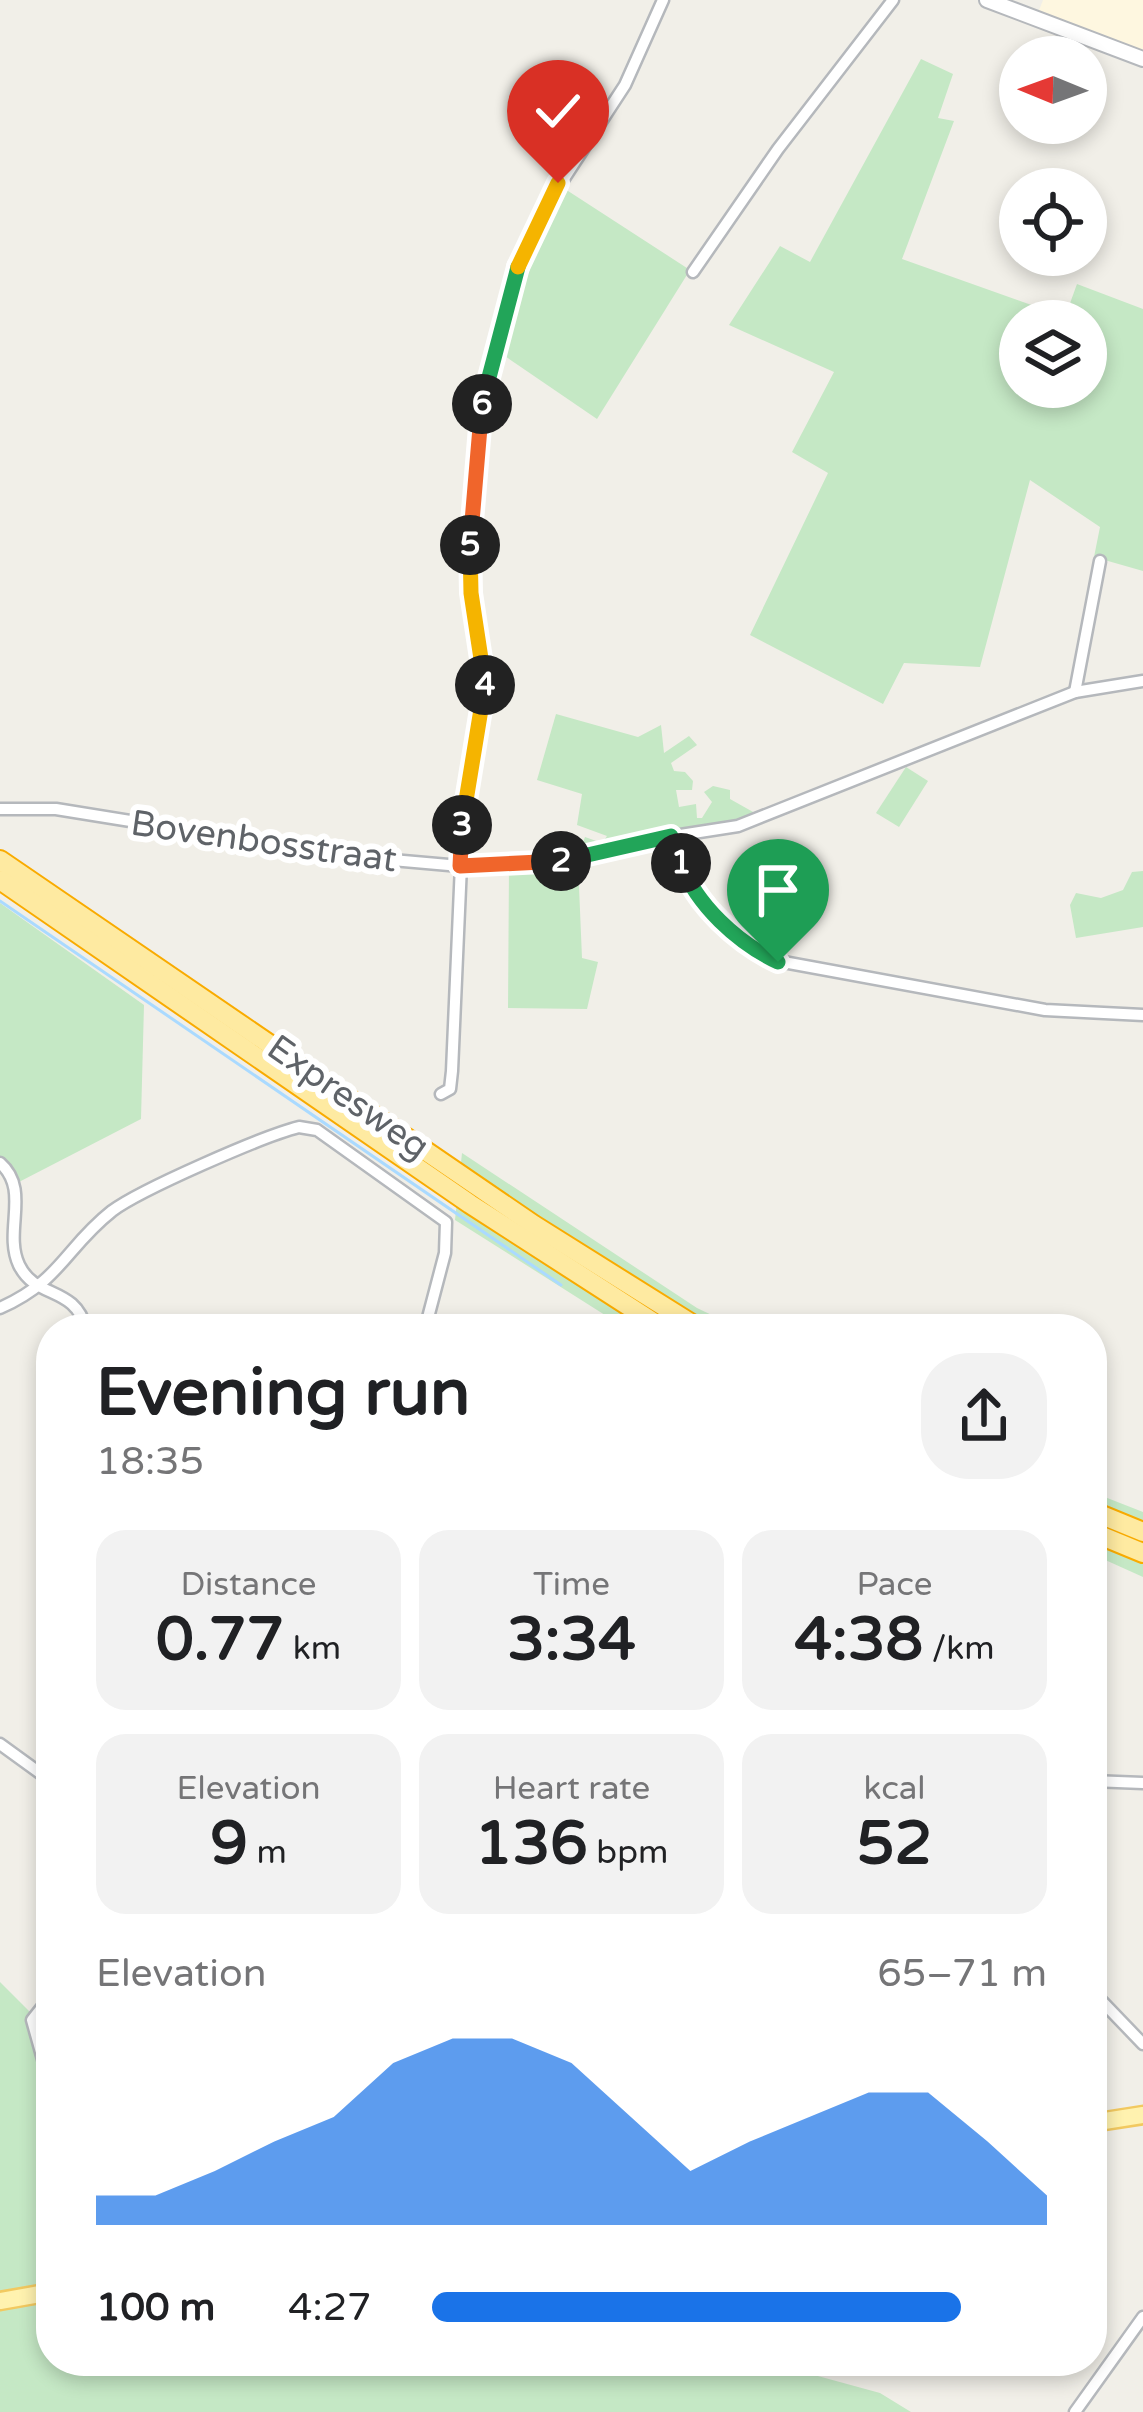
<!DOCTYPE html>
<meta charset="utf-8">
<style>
body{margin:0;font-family:"Varela Round",sans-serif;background:#f2f2f2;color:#202124;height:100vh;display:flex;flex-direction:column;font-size:45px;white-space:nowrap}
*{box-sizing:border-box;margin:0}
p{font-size:39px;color:#757577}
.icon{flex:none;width:66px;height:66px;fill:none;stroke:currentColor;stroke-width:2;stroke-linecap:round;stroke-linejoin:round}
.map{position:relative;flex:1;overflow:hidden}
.details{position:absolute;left:36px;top:1314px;width:1071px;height:1062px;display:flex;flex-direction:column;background:#fff;border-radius:48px;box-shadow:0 6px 18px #0003}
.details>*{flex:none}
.needle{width:78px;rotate:271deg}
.buttons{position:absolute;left:999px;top:36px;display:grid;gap:24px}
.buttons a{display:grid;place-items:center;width:108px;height:108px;border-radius:50%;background:#fff;box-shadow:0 6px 18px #0003;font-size:60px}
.pin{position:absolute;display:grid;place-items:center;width:102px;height:102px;color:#fff;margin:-123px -51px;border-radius:50% 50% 50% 0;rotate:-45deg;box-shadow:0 0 12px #0007}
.pin .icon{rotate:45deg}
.km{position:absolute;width:60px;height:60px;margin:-30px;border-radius:50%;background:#222;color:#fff;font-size:33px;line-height:60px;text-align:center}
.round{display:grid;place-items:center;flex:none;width:126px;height:126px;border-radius:48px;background:#f2f2f2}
.overview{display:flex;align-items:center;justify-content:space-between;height:204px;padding:0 60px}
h1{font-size:66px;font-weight:700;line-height:90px}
.figures{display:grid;grid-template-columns:repeat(3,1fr);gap:18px;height:204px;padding:12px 60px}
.figures div{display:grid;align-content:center;border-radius:30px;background:#f2f2f2;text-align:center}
.figures b{font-size:60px;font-weight:700}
.figures small{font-size:33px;font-weight:400}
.figures p{font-size:33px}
.chart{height:336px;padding:24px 60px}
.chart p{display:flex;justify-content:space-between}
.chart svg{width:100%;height:216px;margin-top:12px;fill:#1a73e8;opacity:.7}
ul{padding:0 60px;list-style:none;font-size:39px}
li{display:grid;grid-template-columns:192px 144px 1fr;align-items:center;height:90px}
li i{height:30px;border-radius:15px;background:#1a73e8}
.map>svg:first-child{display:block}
.commercial{fill:#fef7e0}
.green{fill:#c5e8c5;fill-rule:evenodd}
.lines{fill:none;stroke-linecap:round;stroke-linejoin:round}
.stream{stroke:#aadaff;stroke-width:3}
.minor-casing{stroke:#b5b8bc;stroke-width:15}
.tertiary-casing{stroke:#b5b8bc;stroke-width:18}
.primary-casing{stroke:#f2c960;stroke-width:21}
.trunk-casing{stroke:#f9ab00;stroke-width:22}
.minor{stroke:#fff;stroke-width:10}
.tertiary{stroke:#fff;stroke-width:14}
.primary{stroke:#fff2af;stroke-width:16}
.trunk{stroke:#feeaa1;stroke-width:18}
.split-1-casing{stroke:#fff;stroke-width:24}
.split-2-casing{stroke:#fff;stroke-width:24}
.split-3-casing{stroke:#fff;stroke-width:24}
.split-4-casing{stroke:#fff;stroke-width:24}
.split-5-casing{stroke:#fff;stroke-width:24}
.split-6-casing{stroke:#fff;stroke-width:24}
.split-7-casing{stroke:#fff;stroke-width:24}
.split-8-casing{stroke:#fff;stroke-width:24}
.split-1{stroke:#22a559;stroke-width:15}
.split-2{stroke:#22a559;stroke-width:15}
.split-3{stroke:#f0652b;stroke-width:15}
.split-4{stroke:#f5b400;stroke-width:15}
.split-5{stroke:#f5b400;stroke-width:15}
.split-6{stroke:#f0652b;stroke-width:15}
.split-7{stroke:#22a559;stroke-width:15}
.split-8{stroke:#f5b400;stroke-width:15}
.labels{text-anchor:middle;stroke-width:12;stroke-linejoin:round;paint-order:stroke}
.street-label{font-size:36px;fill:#5f6368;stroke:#fff}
</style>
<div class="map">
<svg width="1143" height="2412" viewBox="0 0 1143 2412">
<rect width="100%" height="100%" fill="#f1efe8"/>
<polygon class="commercial" points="1043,0 1143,0 1143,51 1038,13"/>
<g class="green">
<path d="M921,59L953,74L938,118L954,121L902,259L1065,317L1077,284L1143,309V571L1094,557L1100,527L1030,480L980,667L904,663L883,704L750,635L828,473L792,452L834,372L729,325L780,246L810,262ZM1020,321H1086V387H1020Z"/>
<polygon points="565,189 690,270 597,419 499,352 541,232"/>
<polygon points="556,714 638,737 661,725 664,753 689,736 697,745 671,763 674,771 685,772 693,781 692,790 676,790 679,807 696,804 697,818 702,818 712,802 704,792 713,786 730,790 730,799 762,817 629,843 578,863 582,958 598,962 587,1009 508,1008 509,866 554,862 556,855 580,850 585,837 602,843 607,836 577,825 582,794 537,780"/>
<polygon points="906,767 928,781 899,827 876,813"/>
<polygon points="1143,871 1143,927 1076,938 1070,905 1076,893 1101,898 1123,890 1132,872"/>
<polygon points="0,903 144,1005 141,1119 17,1183 0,1159"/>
<polygon points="462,1153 697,1308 741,1329 627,1329 455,1220"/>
<polygon points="1092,1492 1143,1512 1143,1577 1092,1554"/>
<polygon points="0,1982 51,2033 51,2361 763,2361 880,2393 911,2412 0,2412"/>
</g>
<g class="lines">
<polyline class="stream" points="0,901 561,1285"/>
<g class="minor-casing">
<g id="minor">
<polyline points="693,272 778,149 893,0"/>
<polyline points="1075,692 1100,561"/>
<polyline points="0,809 56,809 347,856 460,866 575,860 629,843 738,826 1075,692 1143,681"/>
<path d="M671,836C691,891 723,935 778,961L1045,1010L1143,1015"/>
<polyline points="441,1094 450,1089 452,1071 464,796 486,674 470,572 480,413 508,293 537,220 625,85 663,0"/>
<path d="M0,1163C31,1190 3,1231 19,1265C36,1300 75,1285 86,1329"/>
<path d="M0,1308C61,1281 65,1248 112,1211C140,1190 263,1136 299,1127L317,1130L446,1222L445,1253L425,1329"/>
<polyline points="0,1744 51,1781"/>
<polyline points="39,1770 51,1752"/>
<polyline points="1092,1781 1143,1783"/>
<polyline points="1092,1991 1143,2044"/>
<polyline points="51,1996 32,2020 51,2088"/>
<polyline points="1075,2412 1143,2317"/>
</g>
</g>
<g class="tertiary-casing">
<polyline id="tertiary" points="987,0 1143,59"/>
</g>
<g class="primary-casing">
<g id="primary">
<polyline points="1092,2123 1143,2115"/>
<polyline points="0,2301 51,2292"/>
</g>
</g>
<g class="trunk-casing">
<g id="trunk">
<polyline points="0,860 534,1225 700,1329"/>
<polyline points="0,880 470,1204 664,1329"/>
<polyline points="1092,1511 1143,1532"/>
<polyline points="1092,1532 1143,1553"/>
</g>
</g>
<use href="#minor" class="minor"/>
<use href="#tertiary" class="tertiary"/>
<use href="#primary" class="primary"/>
<use href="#trunk" class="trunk"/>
</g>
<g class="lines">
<g class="split-1-casing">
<path id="split-1" d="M681,863C696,905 738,943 778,962"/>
</g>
<g class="split-2-casing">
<polyline id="split-2" points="561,861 671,836 681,863"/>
</g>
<g class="split-3-casing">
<polyline id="split-3" points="462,825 460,866 561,861"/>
</g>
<g class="split-4-casing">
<polyline id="split-4" points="462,825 485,685"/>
</g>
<g class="split-5-casing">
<polyline id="split-5" points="470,545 471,593 485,685"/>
</g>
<g class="split-6-casing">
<polyline id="split-6" points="470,545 482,404"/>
</g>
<g class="split-7-casing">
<polyline id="split-7" points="482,404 518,267"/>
</g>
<g class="split-8-casing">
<polyline id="split-8" points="518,267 558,183"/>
</g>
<use href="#split-1" class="split-1"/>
<use href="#split-2" class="split-2"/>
<use href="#split-3" class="split-3"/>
<use href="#split-4" class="split-4"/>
<use href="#split-5" class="split-5"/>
<use href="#split-6" class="split-6"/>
<use href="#split-7" class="split-7"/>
<use href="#split-8" class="split-8"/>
</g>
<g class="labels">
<g class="street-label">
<text transform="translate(264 840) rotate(8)" y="13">Bovenbosstraat</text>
<text transform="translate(349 1096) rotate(35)" y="13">Expresweg</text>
</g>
</g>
</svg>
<div class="buttons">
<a><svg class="needle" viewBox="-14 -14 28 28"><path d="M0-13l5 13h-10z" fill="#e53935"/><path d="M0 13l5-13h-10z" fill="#757577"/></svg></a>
<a><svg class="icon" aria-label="locate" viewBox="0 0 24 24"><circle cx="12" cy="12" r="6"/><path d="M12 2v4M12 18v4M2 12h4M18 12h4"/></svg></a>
<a><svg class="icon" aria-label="layers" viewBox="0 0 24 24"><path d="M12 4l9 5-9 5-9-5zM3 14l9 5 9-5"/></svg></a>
</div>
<div class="pin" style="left:778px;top:962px;background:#1e9e55"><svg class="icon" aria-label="arrive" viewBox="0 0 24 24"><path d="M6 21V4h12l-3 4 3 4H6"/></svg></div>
<div class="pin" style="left:558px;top:183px;background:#d93025"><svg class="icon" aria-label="check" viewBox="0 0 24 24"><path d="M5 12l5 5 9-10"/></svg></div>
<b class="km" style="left:681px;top:863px">1</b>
<b class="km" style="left:561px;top:861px">2</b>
<b class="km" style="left:462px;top:825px">3</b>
<b class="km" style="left:485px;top:685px">4</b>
<b class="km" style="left:470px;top:545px">5</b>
<b class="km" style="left:482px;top:404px">6</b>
<section class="details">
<div class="overview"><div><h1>Evening run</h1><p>18:35</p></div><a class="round"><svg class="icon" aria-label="share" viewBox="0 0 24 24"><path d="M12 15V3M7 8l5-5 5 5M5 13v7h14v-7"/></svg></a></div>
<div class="figures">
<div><p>Distance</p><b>0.77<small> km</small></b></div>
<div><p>Time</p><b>3:34</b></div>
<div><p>Pace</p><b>4:38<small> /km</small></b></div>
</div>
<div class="figures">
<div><p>Elevation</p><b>9<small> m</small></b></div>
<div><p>Heart rate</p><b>136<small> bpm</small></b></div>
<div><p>kcal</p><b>52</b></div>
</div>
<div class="chart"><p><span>Elevation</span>65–71 m</p>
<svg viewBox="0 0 160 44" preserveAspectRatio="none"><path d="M0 44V38L10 38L20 33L30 27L40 22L50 11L60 6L70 6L80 11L90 22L100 33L110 27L120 22L130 17L140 17L150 27L160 38V44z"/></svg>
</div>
<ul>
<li><b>100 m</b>4:27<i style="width:86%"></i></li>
</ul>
</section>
</div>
